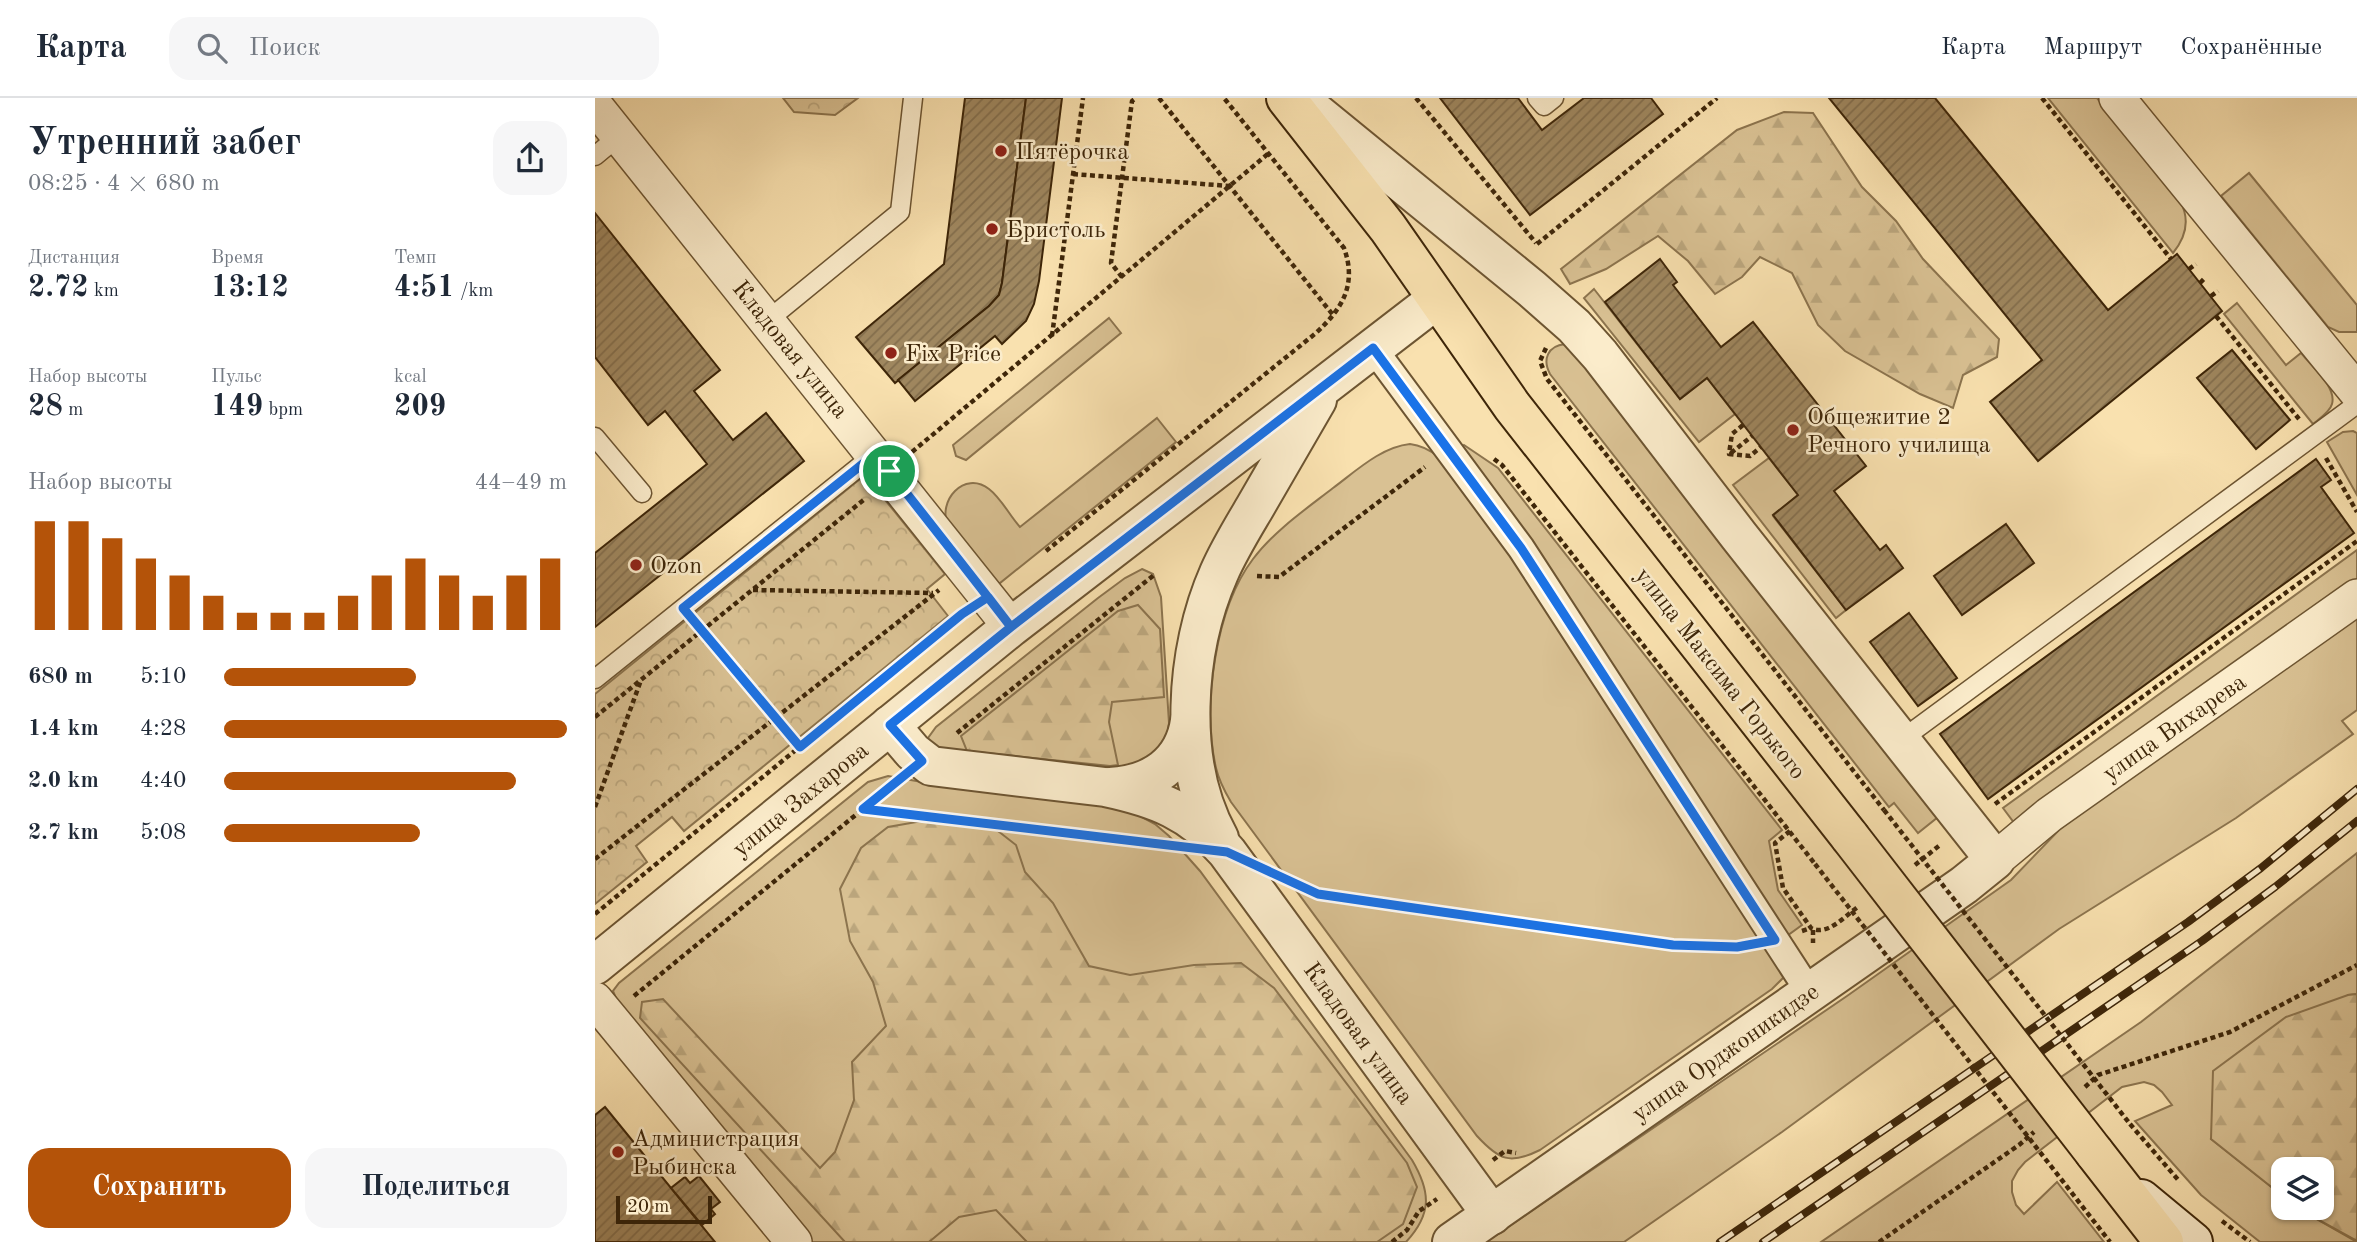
<!DOCTYPE html>
<html lang="ru">
<meta charset="utf-8">
<style>
body{margin:0;font-family:"Old Standard TT",serif;background:#f6f6f7;color:#1f2937;height:100vh;display:flex;flex-direction:column;font-size:26px;white-space:nowrap}
*{box-sizing:border-box;margin:0}
p{font-size:23px;color:#747a83}
.icon{flex:none;width:38px;height:38px;fill:none;stroke:currentColor;stroke-width:2;stroke-linecap:round;stroke-linejoin:round}
.map{position:relative;flex:1;overflow:hidden}
.drawer{display:flex;flex-direction:column;background:#fff;width:595px}
.drawer>*{flex:none}
.tools{position:absolute;left:1676px;top:1059px;display:grid;gap:14px}
.tools a{display:grid;place-items:center;width:63px;height:63px;border-radius:14px;background:#fff;box-shadow:0 2px 5px #0004;font-size:35px}
.scale{position:absolute;left:21px;bottom:18px;width:96px;box-sizing:border-box;padding-left:7px;border:4px solid #3e2609;border-top:0;font-size:19px;line-height:24px;white-space:nowrap;color:#3e2609;-webkit-text-stroke:5px #fbeccb;paint-order:stroke}
.pin{position:absolute;display:grid;place-items:center;width:60px;height:60px;color:#fff;margin:-30px;border:4px solid #fff;border-radius:50%;box-shadow:0 2px 7px #0007}
.round{display:grid;place-items:center;flex:none;width:74px;height:74px;border-radius:21px;background:#f6f6f7}
.head{display:flex;align-items:center;justify-content:space-between;height:119px;padding:0 28px}
h1{font-size:38px;font-weight:700;line-height:52px}
.stats{display:grid;grid-template-columns:repeat(3,1fr);gap:10px;height:119px;padding:7px 28px}
.stats div{display:grid;align-content:center}
.stats b{font-size:30px;font-weight:700}
.stats small{font-size:19px;font-weight:400}
.stats p{font-size:19px}
.chart{height:196px;padding:14px 28px}
.chart p{display:flex;justify-content:space-between}
.chart svg{width:100%;height:126px;margin-top:7px;stroke:#b45309;stroke-width:6}
.cta{display:flex;gap:14px;margin-top:auto;padding:14px 28px}
.cta a{flex:1;height:80px;border-radius:21px;background:#b45309;color:#fff;font-size:28px;font-weight:700;line-height:80px;text-align:center}
.cta a+a{background:#f6f6f7;color:#1f2937}
ul{padding:0 28px;list-style:none;font-size:23px}
li{display:grid;grid-template-columns:112px 84px 1fr;align-items:center;height:52px}
li i{height:18px;border-radius:9px;background:#b45309}
header{display:flex;align-items:center;gap:42px;box-sizing:border-box;height:98px;padding:0 35px;background:#fff;border-bottom:2px solid #e0e1e3}
header strong{font-size:33px}
nav{display:flex;gap:38px;margin-inline-start:auto;font-size:24px}
.search{width:490px;height:63px;background:#f6f6f7;display:flex;align-items:center;gap:18px;box-sizing:border-box;padding:0 24px;border-radius:21px;color:#747a83;font-size:26px}
main{display:flex;flex:1;min-height:0}
.map>svg:first-child{display:block}
.green{fill:#d9c193;stroke:#8c744e;stroke-width:2}
.forest{fill:url(#forest-firs);stroke:#8c744e;stroke-width:2}
.park{fill:url(#park-crowns);stroke:#8c744e;stroke-width:2}
.building{fill:url(#building-hatch);stroke:#3e2609;stroke-width:2}
.lines{fill:none;stroke-linecap:round;stroke-linejoin:round}
.service-casing{stroke:#6d5532;stroke-width:21}
.pedestrian-casing{stroke:#6d5532;stroke-width:30}
.minor-casing{stroke:#6d5532;stroke-width:38}
.tertiary-casing{stroke:#6d5532;stroke-width:42}
.secondary-casing{stroke:#3e2609;stroke-width:42}
.primary-casing{stroke:#3e2609;stroke-width:42}
.path{stroke:#3e2609;stroke-width:4.5;stroke-dasharray:5 3.5;stroke-linecap:butt}
.service{stroke:#fbeccb;stroke-width:18}
.pedestrian{stroke:#fbeccb;stroke-width:26}
.minor{stroke:#fbeccb;stroke-width:35}
.tertiary{stroke:#fbeccb;stroke-width:38}
.secondary{stroke:#fbeccb;stroke-width:38}
.primary{stroke:#f9e1af;stroke-width:38}
.rail-casing{stroke:#3e2609;stroke-width:8}
.rail{stroke:#fbeccb;stroke-width:5;stroke-dasharray:16;stroke-linecap:butt}
.primary-bridge-casing{stroke:#3e2609;stroke-width:42;stroke-linecap:butt}
.path-bridge{stroke:#3e2609;stroke-width:4.5;stroke-dasharray:5 3.5;stroke-linecap:butt}
.primary-bridge{stroke:#f9e1af;stroke-width:38}
.route-casing{stroke:#fff;stroke-width:14}
.route{stroke:#1a73e8;stroke-width:9}
.poi-dot{fill:#8f2418;stroke:#fbeccb;stroke-width:2.5}
.labels{text-anchor:middle;stroke-width:5;stroke-linejoin:round;paint-order:stroke}
.poi-label{font-size:24px;fill:#3e2609;stroke:#fbeccb;text-anchor:start}
.street-label{font-size:24px;fill:#3e2609;stroke:#fbeccb}
</style>
<header>
<strong>Карта</strong>
<div class="search"><svg class="icon" aria-label="search" viewBox="0 0 24 24"><circle cx="10" cy="10" r="6"/><path d="M15 15l6 6"/></svg>Поиск</div>
<nav><a>Карта</a><a>Маршрут</a><a>Сохранённые</a></nav>
</header>
<main>
<section class="drawer">
<div class="head"><div><h1>Утренний забег</h1><p>08:25 · 4 × 680 m</p></div><a class="round"><svg class="icon" aria-label="share" viewBox="0 0 24 24"><path d="M12 15V3M7 8l5-5 5 5M5 13v7h14v-7"/></svg></a></div>
<div class="stats">
<div><p>Дистанция</p><b>2.72<small> km</small></b></div>
<div><p>Время</p><b>13:12</b></div>
<div><p>Темп</p><b>4:51<small> /km</small></b></div>
</div>
<div class="stats">
<div><p>Набор высоты</p><b>28<small> m</small></b></div>
<div><p>Пульс</p><b>149<small> bpm</small></b></div>
<div><p>kcal</p><b>209</b></div>
</div>
<div class="chart"><p><span>Набор высоты</span>44–49 m</p>
<svg viewBox="0 0 160 44" preserveAspectRatio="none"><path d="M5 44V6M15 44V6M25 44V12M35 44V19M45 44V25M55 44V32M65 44V38M75 44V38M85 44V38M95 44V32M105 44V25M115 44V19M125 44V25M135 44V32M145 44V25M155 44V19"/></svg>
</div>
<ul>
<li><b>680 m</b>5:10<i style="width:56%"></i></li>
<li><b>1.4 km</b>4:28<i style="width:100%"></i></li>
<li><b>2.0 km</b>4:40<i style="width:85%"></i></li>
<li><b>2.7 km</b>5:08<i style="width:57%"></i></li>
</ul>
<div class="cta"><a>Сохранить</a><a>Поделиться</a></div>
</section>
<div class="map">
<svg width="1762" height="1144" viewBox="0 0 1762 1144">
<defs>
<pattern id="forest-firs" width="22" height="20" patternUnits="userSpaceOnUse" patternTransform="scale(1.75)"><rect width="22" height="20" fill="#d9c193"/><path d="M5 1l3.5 6h-7zM16 11l3.5 6h-7z" fill="#bba67d"/></pattern>
<pattern id="park-crowns" width="20" height="18" patternUnits="userSpaceOnUse" patternTransform="scale(1.75)"><rect width="20" height="18" fill="#d9c193"/><path d="M2 6a3 3 0 1 1 6 0M12 15a3 3 0 1 1 6 0" fill="none" stroke="#bba67d"/></pattern>
<pattern id="building-hatch" width="6" height="6" patternUnits="userSpaceOnUse" patternTransform="scale(1.75)"><rect width="6" height="6" fill="#9f875f"/><path d="M-1 1l2-2M0 6l6-6M5 7l2-2" fill="none" stroke="#836e4d"/></pattern>
</defs>
<rect width="100%" height="100%" fill="#f9e1af"/>
<filter id="stains"><feTurbulence type="fractalNoise" baseFrequency=".00286" numOctaves="4"/><feColorMatrix values="0 0 0 0 .2 0 0 0 0 .09 0 0 0 0 .02 0 0 0 .5 -.17"/></filter>
<radialGradient id="worn" r=".72"><stop offset=".6" stop-color="#630" stop-opacity="0"/><stop offset="1" stop-color="#630" stop-opacity=".3"/></radialGradient>
<g class="green">
<path d="M1453,0H1502L1585,103C1595,121 1591,139 1578,155Z"/>
<polygon points="1654,75 1762,207 1762,234 1744,234 1733,229 1626,98"/>
<polygon points="999,191 1085,301 1112,280 1140,316 1104,344 989,200"/>
<path d="M1642,205L1691,267L1706,255C1716,268 1742,289 1737,306C1735,314 1724,321 1718,326L1629,216Z"/>
<polygon points="514,220 526,235 371,362 361,358 358,347"/>
<path d="M970,246L977,249L1348,715L1323,735L1299,705L1294,709L955,276C947,261 953,248 970,246Z"/>
<path d="M562,320L581,344L405,485L402,486C391,473 358,441 353,428C342,403 369,372 394,391C406,400 415,418 425,429Z"/>
<polygon points="1758,333 1762,335 1762,397 1732,344 1748,334"/>
<path d="M815,346C840,349 855,370 871,388L1189,879L1177,891L945,1052C915,1067 904,1062 882,1038L636,704C630,694 624,683 621,670C607,609 620,511 658,461C679,433 711,411 738,390C761,373 786,349 815,346Z"/>
<polygon points="869,347 903,370 1187,732 1174,743 1183,792 1207,827 1189,840 864,351"/>
<polygon points="1174,360 1203,397 1178,418 1251,512 1241,520 1138,387"/>
<polygon points="1762,452 1762,481 1420,726 1408,710"/>
<path d="M547,471L558,476L566,499L574,625C572,643 566,655 549,664C519,681 391,659 350,655L334,644L333,640L341,629L503,500L530,480Z"/>
<polygon points="1762,515 1762,612 1747,623 1758,636 1641,720 1464,831 1187,1034 1029,1144 891,1144 1252,898 1416,782 1466,730"/>
<path d="M293,678L344,687L509,705L545,718L560,726L574,738L605,773L817,1062C836,1094 837,1116 811,1144H217L23,905L18,893L24,885L273,684Z"/>
<polygon points="1762,755 1762,896 1753,897 1616,1041 1689,1099 1689,1110 1702,1110 1762,1144 1665,1144 1606,1097 1540,1023 1577,1007 1567,994 1559,987 1549,984 1527,989 1430,1064 1423,1072 1417,1083 1417,1094 1421,1107 1429,1116 1462,1084 1509,1144 1226,1144 1546,924"/>
</g>
<g class="forest">
<polygon points="1189,14 1218,15 1267,89 1301,123 1328,161 1404,241 1402,259 1368,277 1358,310 1325,296 1250,253 1223,227 1197,175 1165,159 1147,179 1120,196 1093,163 1063,138 1011,171 975,186 966,171 1142,32"/>
<polygon points="543,507 565,531 569,599 517,604 514,624 523,667 515,668 372,653 366,638 523,513"/>
<polygon points="344,720 394,726 421,747 430,774 458,805 494,868 535,877 599,867 646,865 679,890 812,1065 822,1089 808,1126 782,1144 432,1144 401,1112 364,1119 334,1144 250,1144 45,920 47,904 68,901 225,1070 240,1054 259,1002 257,964 291,928 278,884 255,843 245,791 266,750 293,729"/>
<polygon points="1762,896 1762,1143 1702,1110 1727,1110 1727,1071 1689,1071 1689,1099 1616,1041 1618,973 1691,919 1753,897"/>
</g>
<g class="park">
<polygon points="188,0 263,0 240,17 199,14"/>
<polygon points="270,377 350,476 332,491 353,518 89,733 77,719 41,748 52,764 0,806 0,596"/>
</g>
<g class="building">
<polygon points="370,0 431,0 407,185 404,197 394,208 300,285 261,239 349,166"/>
<polygon points="431,0 467,0 444,183 439,206 431,223 407,246 400,238 320,303 303,282 394,208 404,197 407,185"/>
<polygon points="845,0 923,0 947,32 989,0 1056,0 1068,16 935,117"/>
<polygon points="1234,0 1340,0 1513,212 1582,156 1627,213 1443,363 1395,304 1447,262"/>
<polygon points="0,115 125,272 99,293 138,342 171,315 209,363 0,529 0,455 112,366 70,313 53,327 0,259"/>
<polygon points="1065,161 1082,184 1078,187 1126,249 1158,224 1271,368 1239,393 1285,452 1291,447 1308,470 1251,512 1178,417 1203,397 1112,280 1085,301 1010,204"/>
<polygon points="1637,252 1695,322 1661,351 1602,280"/>
<polygon points="1721,361 1736,382 1726,389 1759,435 1393,701 1345,636"/>
<polygon points="1411,426 1439,465 1367,517 1339,478"/>
<polygon points="1314,515 1362,580 1323,608 1275,544"/>
<polygon points="10,1009 120,1144 0,1144 0,1017"/>
<polygon points="104,1078 125,1104 116,1111 120,1116 107,1127 76,1090 90,1079 95,1085"/>
</g>
<g class="lines">
<g class="service-casing">
<g id="service">
<polyline points="942,0 949,8 959,0"/>
<polyline points="0,58 24,38"/>
<polyline points="173,222 305,114 318,0"/>
<polyline points="0,339 47,395"/>
<polyline points="0,581 280,356"/>
<polyline points="1306,642 1762,306"/>
</g>
</g>
<g class="pedestrian-casing">
<polyline id="pedestrian" points="778,250 926,450 1215,895"/>
</g>
<g class="minor-casing">
<g id="minor">
<polyline points="1522,0 1762,294"/>
<polyline points="0,8 416,529"/>
<polyline points="1400,762 1454,717 1762,499"/>
<polyline points="0,902 199,1144"/>
</g>
</g>
<g class="tertiary-casing">
<g id="tertiary">
<polyline points="703,0 937,191 979,228 1005,257 1144,438 1400,762 1369,787 857,1144"/>
<path d="M295,627L318,654L336,668L510,689C562,700 596,713 632,754L897,1117"/>
<path d="M515,689C556,687 589,666 595,623"/>
<path d="M624,740C582,665 590,552 624,475C634,452 647,431 660,409C680,374 701,338 722,302"/>
<polyline points="0,867 416,529 842,201"/>
</g>
</g>
<g class="secondary-casing">
<polyline id="secondary" points="1546,1101 1598,1144"/>
</g>
<g class="primary-casing">
<g id="primary">
<polyline points="691,0 793,130 917,308 1255,739"/>
<polyline points="1499,1054 1569,1144"/>
</g>
</g>
<g class="path">
<polyline points="564,0 738,217"/>
<polyline points="821,0 941,145"/>
<polyline points="1447,0 1576,161"/>
<polyline points="478,76 634,88"/>
<polyline points="942,146 1122,0"/>
<polyline points="1594,171 1601,166"/>
<polyline points="527,179 516,165 537,3 541,0"/>
<polyline points="1605,185 1611,179"/>
<polyline points="1616,198 1623,193"/>
<polyline points="1621,218 1704,321"/>
<polyline points="457,238 488,0"/>
<polyline points="951,250 945,263 952,281 1289,712"/>
<polyline points="1148,327 1137,336 1134,356 1155,358 1166,349"/>
<polyline points="317,354 674,55"/>
<polyline points="1136,355 1157,338"/>
<polyline points="1731,360 1762,414"/>
<polyline points="899,361 907,367 1220,766"/>
<path d="M451,453L721,235C748,210 762,186 749,150L629,0"/>
<polyline points="662,478 684,479 830,369"/>
<polyline points="158,492 338,495"/>
<polyline points="106,532 205,649"/>
<polyline points="0,619 271,400"/>
<polyline points="362,635 559,477"/>
<polyline points="1400,706 1762,443"/>
<polyline points="0,709 46,582"/>
<polyline points="268,711 566,746"/>
<path d="M1195,733L1180,745L1188,790L1216,830C1232,839 1251,817 1264,808"/>
<polyline points="0,761 344,492"/>
<polyline points="1320,767 1345,747"/>
<polyline points="700,785 723,796 1078,847 1142,849 1151,847"/>
<polyline points="0,816 366,517"/>
<polyline points="1218,832 1218,845"/>
<polyline points="1207,833 1216,830"/>
<polyline points="39,898 301,684"/>
<polyline points="1490,989 1503,977 1635,934 1762,867"/>
<polyline points="1535,1026 1585,1084"/>
<polyline points="898,1062 910,1053 921,1055"/>
<polyline points="1466,1081 1515,1144"/>
<polyline points="1627,1123 1655,1144"/>
<polyline points="797,1144 812,1132 824,1113 842,1101"/>
<polyline points="1284,1144 1424,1047 1439,1034"/>
</g>
<use href="#service" class="service"/>
<use href="#pedestrian" class="pedestrian"/>
<use href="#minor" class="minor"/>
<use href="#tertiary" class="tertiary"/>
<use href="#secondary" class="secondary"/>
<use href="#primary" class="primary"/>
<g class="rail-casing">
<g id="rail">
<polyline points="1125,1144 1593,824 1666,770 1762,691"/>
<polyline points="1168,1144 1607,843 1680,789 1762,723"/>
</g>
</g>
<use href="#rail" class="rail"/>
<g class="primary-bridge-casing">
<polyline id="primary-bridge" points="1255,739 1499,1054"/>
</g>
<g class="path-bridge">
<polyline points="1289,712 1535,1026"/>
<polyline points="1220,766 1466,1081"/>
</g>
<use href="#primary-bridge" class="primary-bridge"/>
</g>
<g class="lines">
<g class="route-casing">
<path id="route" d="M294,373C335,425 376,477 416,529L295,627L327,663L268,711L632,754L723,796L812,809L1078,847L1142,849L1180,842L926,450L778,250L416,529L393,499L367,516L205,649L88,510L280,356L294,373"/>
</g>
<use href="#route" class="route"/>
</g>
<g class="poi-dot">
<circle cx="406" cy="53" r="7"/>
<circle cx="397" cy="131" r="7"/>
<circle cx="296" cy="255" r="7"/>
<circle cx="1198" cy="332" r="7"/>
<circle cx="41" cy="467" r="7"/>
<circle cx="23" cy="1054" r="7"/>
</g>
<g class="labels">
<g class="poi-label">
<text x="420" y="61">Пятёрочка</text>
<text x="411" y="139">Бристоль</text>
<text x="310" y="263">Fix Price</text>
<text x="1212" y="326">Общежитие 2<tspan x="1212" dy="28">Речного училища</tspan></text>
<text x="55" y="475">Ozon</text>
<text x="37" y="1048">Администрация<tspan x="37" dy="28">Рыбинска</tspan></text>
</g>
<g class="street-label">
<text transform="translate(196 251) rotate(51)" y="8">Кладовая улица</text>
<text transform="translate(1126 575) rotate(52)" y="8">улица Максима Горького</text>
<text transform="translate(1579 629) rotate(-35)" y="8">улица Вихарева</text>
<text transform="translate(205 701) rotate(-39)" y="8">улица Захарова</text>
<text transform="translate(764 935) rotate(54)" y="8">Кладовая улица</text>
<text transform="translate(1130 954) rotate(-35)" y="8">улица Орджоникидзе</text>
</g>
</g>
<rect width="100%" height="100%" filter="url(#stains)"/>
<rect width="100%" height="100%" fill="url(#worn)"/>
</svg>
<div class="tools">
<a><svg class="icon" aria-label="layers" viewBox="0 0 24 24"><path d="M12 4l9 5-9 5-9-5zM3 14l9 5 9-5"/></svg></a>
</div>
<div class="scale">20 m</div>
<div class="pin" style="left:294px;top:373px;background:#1e9e55"><svg class="icon" aria-label="arrive" viewBox="0 0 24 24"><path d="M6 21V4h12l-3 4 3 4H6"/></svg></div>
</div>
</main>
